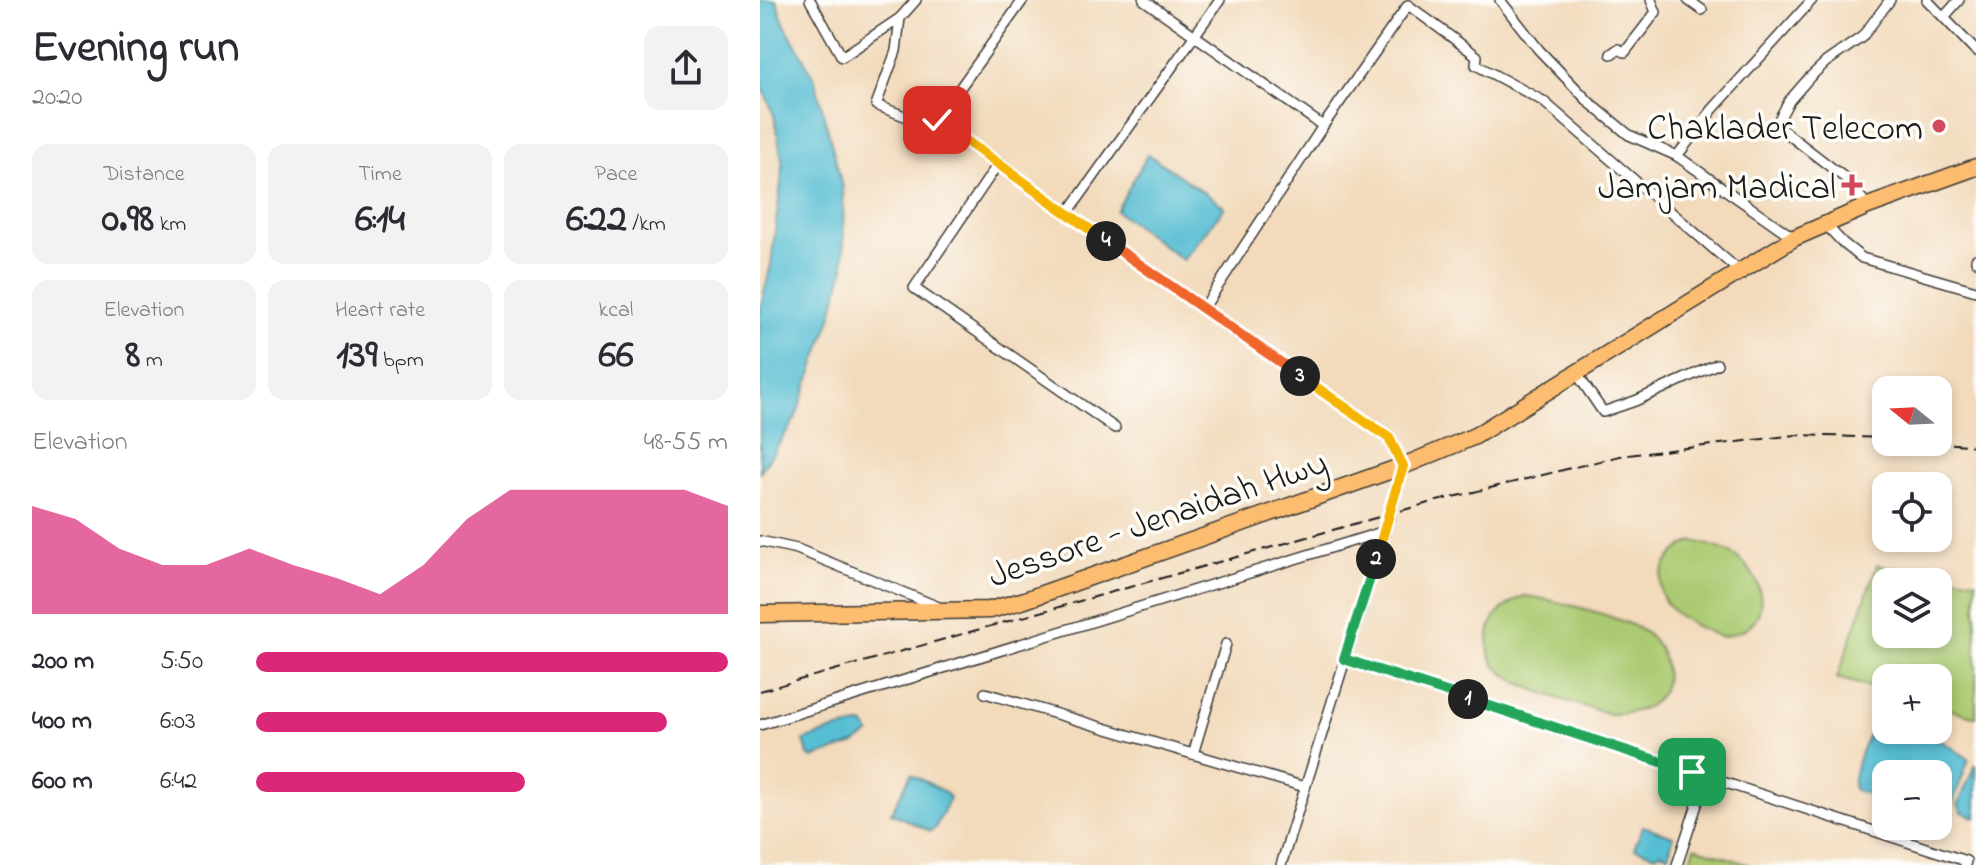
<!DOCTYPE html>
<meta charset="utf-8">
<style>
body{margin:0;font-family:"Indie Flower",sans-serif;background:#f2f2f3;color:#2b2b33;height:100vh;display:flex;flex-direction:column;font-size:30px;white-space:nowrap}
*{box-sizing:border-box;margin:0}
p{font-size:26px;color:#7c7c81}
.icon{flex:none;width:44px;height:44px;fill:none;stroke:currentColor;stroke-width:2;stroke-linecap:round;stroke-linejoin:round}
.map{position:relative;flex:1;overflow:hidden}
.details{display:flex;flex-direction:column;background:#fff;width:760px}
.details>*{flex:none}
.needle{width:52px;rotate:288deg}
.buttons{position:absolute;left:1112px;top:376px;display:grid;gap:16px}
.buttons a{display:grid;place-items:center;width:80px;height:80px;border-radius:16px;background:#fff;box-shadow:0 4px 12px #0003;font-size:40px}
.pin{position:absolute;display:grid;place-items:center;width:68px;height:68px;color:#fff;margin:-34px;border-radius:16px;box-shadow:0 4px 12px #0006}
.km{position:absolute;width:40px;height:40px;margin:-20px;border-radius:50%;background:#222;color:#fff;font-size:22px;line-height:40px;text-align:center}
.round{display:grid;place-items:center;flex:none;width:84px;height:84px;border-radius:16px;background:#f2f2f3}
.head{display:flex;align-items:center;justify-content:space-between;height:136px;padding:0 32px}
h1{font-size:44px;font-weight:700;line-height:60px}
.metrics{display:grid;grid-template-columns:repeat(3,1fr);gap:12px;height:136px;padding:8px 32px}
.metrics div{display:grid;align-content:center;border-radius:16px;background:#f2f2f3;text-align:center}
.metrics b{font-size:40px;font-weight:700}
.metrics small{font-size:22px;font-weight:400}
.metrics p{font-size:22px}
.chart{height:224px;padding:16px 32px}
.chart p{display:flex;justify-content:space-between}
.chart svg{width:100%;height:144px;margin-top:8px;fill:#db2777;opacity:.7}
ul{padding:0 32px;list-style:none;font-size:26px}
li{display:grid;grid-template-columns:128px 96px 1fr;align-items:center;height:60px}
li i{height:20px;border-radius:10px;background:#db2777}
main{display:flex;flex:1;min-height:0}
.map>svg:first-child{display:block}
.green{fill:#abca71;stroke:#647346;stroke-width:2;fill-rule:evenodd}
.water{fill:#56bed3;stroke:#396d78;stroke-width:2}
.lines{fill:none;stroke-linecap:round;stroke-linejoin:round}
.street-casing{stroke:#3c3834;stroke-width:12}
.highway-casing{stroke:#3c3834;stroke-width:19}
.street{stroke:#fff;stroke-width:9}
.highway{stroke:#fcbd6f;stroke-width:16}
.rail{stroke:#1c1c1c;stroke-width:2;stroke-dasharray:12 6;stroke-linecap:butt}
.split-1-casing{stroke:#fff;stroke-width:16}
.split-2-casing{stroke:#fff;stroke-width:16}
.split-3-casing{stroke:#fff;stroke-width:16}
.split-4-casing{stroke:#fff;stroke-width:16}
.split-5-casing{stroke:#fff;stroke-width:16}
.split-1{stroke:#22a559;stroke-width:10}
.split-2{stroke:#22a559;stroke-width:10}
.split-3{stroke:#f5b400;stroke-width:10}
.split-4{stroke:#f0652b;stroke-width:10}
.split-5{stroke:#f5b400;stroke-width:10}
.poi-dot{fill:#d1495b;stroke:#fdfcf7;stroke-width:3}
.labels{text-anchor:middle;stroke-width:7;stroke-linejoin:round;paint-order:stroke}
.poi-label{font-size:36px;fill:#1c1c1c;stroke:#fdfcf7;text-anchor:end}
.street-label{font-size:36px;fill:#1c1c1c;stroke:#fdfcf7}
</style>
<main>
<section class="details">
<div class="head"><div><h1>Evening run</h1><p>20:20</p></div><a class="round"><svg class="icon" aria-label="share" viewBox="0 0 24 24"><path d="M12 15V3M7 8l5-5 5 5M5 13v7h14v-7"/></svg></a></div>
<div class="metrics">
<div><p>Distance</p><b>0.98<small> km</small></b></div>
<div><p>Time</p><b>6:14</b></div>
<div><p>Pace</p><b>6:22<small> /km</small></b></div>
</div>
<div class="metrics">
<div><p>Elevation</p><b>8<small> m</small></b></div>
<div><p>Heart rate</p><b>139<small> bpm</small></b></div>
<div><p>kcal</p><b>66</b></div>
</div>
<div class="chart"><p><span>Elevation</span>48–55 m</p>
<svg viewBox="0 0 160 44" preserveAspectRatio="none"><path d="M0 44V11L10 15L20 24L30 29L40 29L50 24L60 29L70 33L80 38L90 29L100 15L110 6L120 6L130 6L140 6L150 6L160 11V44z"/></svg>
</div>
<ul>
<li><b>200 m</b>5:50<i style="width:100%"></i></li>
<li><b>400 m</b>6:03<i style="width:87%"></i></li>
<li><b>600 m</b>6:42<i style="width:57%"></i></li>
</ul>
</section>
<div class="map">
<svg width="1216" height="865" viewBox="0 0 1216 865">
<rect width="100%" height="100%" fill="#fdfcf7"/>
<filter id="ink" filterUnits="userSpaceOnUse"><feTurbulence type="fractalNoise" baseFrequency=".0125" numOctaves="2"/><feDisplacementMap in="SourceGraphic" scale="16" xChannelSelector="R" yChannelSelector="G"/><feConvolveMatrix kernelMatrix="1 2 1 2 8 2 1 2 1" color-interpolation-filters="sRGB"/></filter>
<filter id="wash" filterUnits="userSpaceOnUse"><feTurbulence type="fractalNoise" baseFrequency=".006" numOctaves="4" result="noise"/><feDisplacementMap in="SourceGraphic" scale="32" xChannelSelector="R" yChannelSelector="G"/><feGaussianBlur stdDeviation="1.8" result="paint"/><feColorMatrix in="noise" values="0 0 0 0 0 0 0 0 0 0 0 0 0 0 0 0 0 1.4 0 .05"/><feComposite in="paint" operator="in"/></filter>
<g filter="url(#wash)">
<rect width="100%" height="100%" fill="#f2dabb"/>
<g class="green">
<path d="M934,541C950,545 968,549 980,560C1001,577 1011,611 985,629C978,633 968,635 961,637C933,626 888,607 903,570C910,554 919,547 934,541Z"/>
<path d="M1117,565L1216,580V717L1178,706V678H1126V692L1077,678ZM1178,582V634H1126V582Z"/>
<path d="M764,596C792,599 865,617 887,634C904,647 912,677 900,695C890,711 866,714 850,714C820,704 746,688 732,660C728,653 728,643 729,635C731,614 746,605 764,596Z"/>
<polygon points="935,847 990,865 929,865"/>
</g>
<g class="water">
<polygon points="0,0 16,0 24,23 55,80 83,189 84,268 71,318 35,419 0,472 0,309 11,264 23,166 14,115 0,81"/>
<polygon points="388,154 465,207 423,260 356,211"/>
<path d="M1119,723H1126V730C1167,730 1175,736 1209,759L1187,818L1178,816V774H1126V800L1095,790L1093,786C1095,767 1104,735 1119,723Z"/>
<polygon points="104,724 110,733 95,744 52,758 48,755 44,740 74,730"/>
<polygon points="1215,765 1216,766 1216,818 1202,812 1198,805"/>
<polygon points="151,774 185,792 190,798 175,828 170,831 131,813"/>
<polygon points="883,826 913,836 909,855 900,852 896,855 874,848"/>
</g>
</g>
<g filter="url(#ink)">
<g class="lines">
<g class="street-casing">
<g id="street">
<polyline points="50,0 82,57 140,18"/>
<polyline points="156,0 140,18 136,51 116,105 160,122 177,120"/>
<polyline points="263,0 177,120 443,309 563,126 384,0"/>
<polyline points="740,0 779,50 830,103 869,135 917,156 1034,238"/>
<polyline points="928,0 942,10"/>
<polyline points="1167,0 1216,51"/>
<polyline points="1184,17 1199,0"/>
<polyline points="851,54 858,49 865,52 896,12 891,0"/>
<polyline points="563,126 648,5 717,56 716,65 783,101 978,270"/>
<polyline points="917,156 953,109 1052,0"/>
<polyline points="238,164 154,288 355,428"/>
<polyline points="1108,206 1085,178 1016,125 1029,101 1049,78 1066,62 1102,37 1130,0"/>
<polyline points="307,214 460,0"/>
<polyline points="1066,225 1083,243 1102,258 1216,291"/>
<polyline points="1216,259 1216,261"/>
<polyline points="443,309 629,438 643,466 630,516 521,865"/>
<polyline points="817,374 843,412 875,401 957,364"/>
<polyline points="0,541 37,549 181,608"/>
<polyline points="584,659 1206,861 1205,865"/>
<polyline points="225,693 545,787"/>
<polyline points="0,725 625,531"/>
<polyline points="433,754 466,644"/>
<polyline points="917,865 946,777"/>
</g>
</g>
<g class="highway-casing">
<polyline id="highway" points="0,614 230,610 265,600 643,466 715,436 1034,238 1108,206 1216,167"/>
</g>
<use href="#street" class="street"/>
<use href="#highway" class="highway"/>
<g class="rail">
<polyline points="1174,442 1216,446"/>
<polyline points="0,691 665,504 860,456 1036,435 1126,438"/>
</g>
</g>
</g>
<g class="lines" filter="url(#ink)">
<g class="split-1-casing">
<polyline id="split-1" points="708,699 932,772"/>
</g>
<g class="split-2-casing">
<polyline id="split-2" points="616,559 584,659 708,699"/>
</g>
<g class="split-3-casing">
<polyline id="split-3" points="540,376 629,438 643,466 616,559"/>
</g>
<g class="split-4-casing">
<polyline id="split-4" points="346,241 540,376"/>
</g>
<g class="split-5-casing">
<polyline id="split-5" points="177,120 346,241"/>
</g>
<use href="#split-1" class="split-1"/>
<use href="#split-2" class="split-2"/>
<use href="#split-3" class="split-3"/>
<use href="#split-4" class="split-4"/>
<use href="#split-5" class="split-5"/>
</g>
<g class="poi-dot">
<circle cx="1179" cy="126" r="8"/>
<path d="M1088 173h8v8h8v8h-8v8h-8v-8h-8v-8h8z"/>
</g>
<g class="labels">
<g class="poi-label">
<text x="1163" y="139">Chaklader Telecom</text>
<text x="1076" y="198">Jamjam Madical</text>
</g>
<g class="street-label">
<text transform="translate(397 517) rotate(-19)" y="13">Jessore - Jenaidah Hwy</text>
</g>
</g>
</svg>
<div class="buttons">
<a><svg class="needle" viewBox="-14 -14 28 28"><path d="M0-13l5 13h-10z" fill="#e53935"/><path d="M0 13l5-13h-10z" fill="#7c7c81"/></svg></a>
<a><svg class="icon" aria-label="locate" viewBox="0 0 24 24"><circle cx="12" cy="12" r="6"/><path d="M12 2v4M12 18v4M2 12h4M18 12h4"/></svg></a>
<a><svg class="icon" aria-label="layers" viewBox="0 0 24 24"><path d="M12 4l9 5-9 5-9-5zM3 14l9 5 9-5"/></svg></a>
<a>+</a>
<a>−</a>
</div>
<div class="pin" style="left:932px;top:772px;background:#1e9e55"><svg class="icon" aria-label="arrive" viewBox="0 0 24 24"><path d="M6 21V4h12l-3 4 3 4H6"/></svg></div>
<div class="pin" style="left:177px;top:120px;background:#d93025"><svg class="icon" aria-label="check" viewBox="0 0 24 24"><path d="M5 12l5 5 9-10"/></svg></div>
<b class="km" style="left:708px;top:699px">1</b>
<b class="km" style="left:616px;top:559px">2</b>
<b class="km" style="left:540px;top:376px">3</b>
<b class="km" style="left:346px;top:241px">4</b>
</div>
</main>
